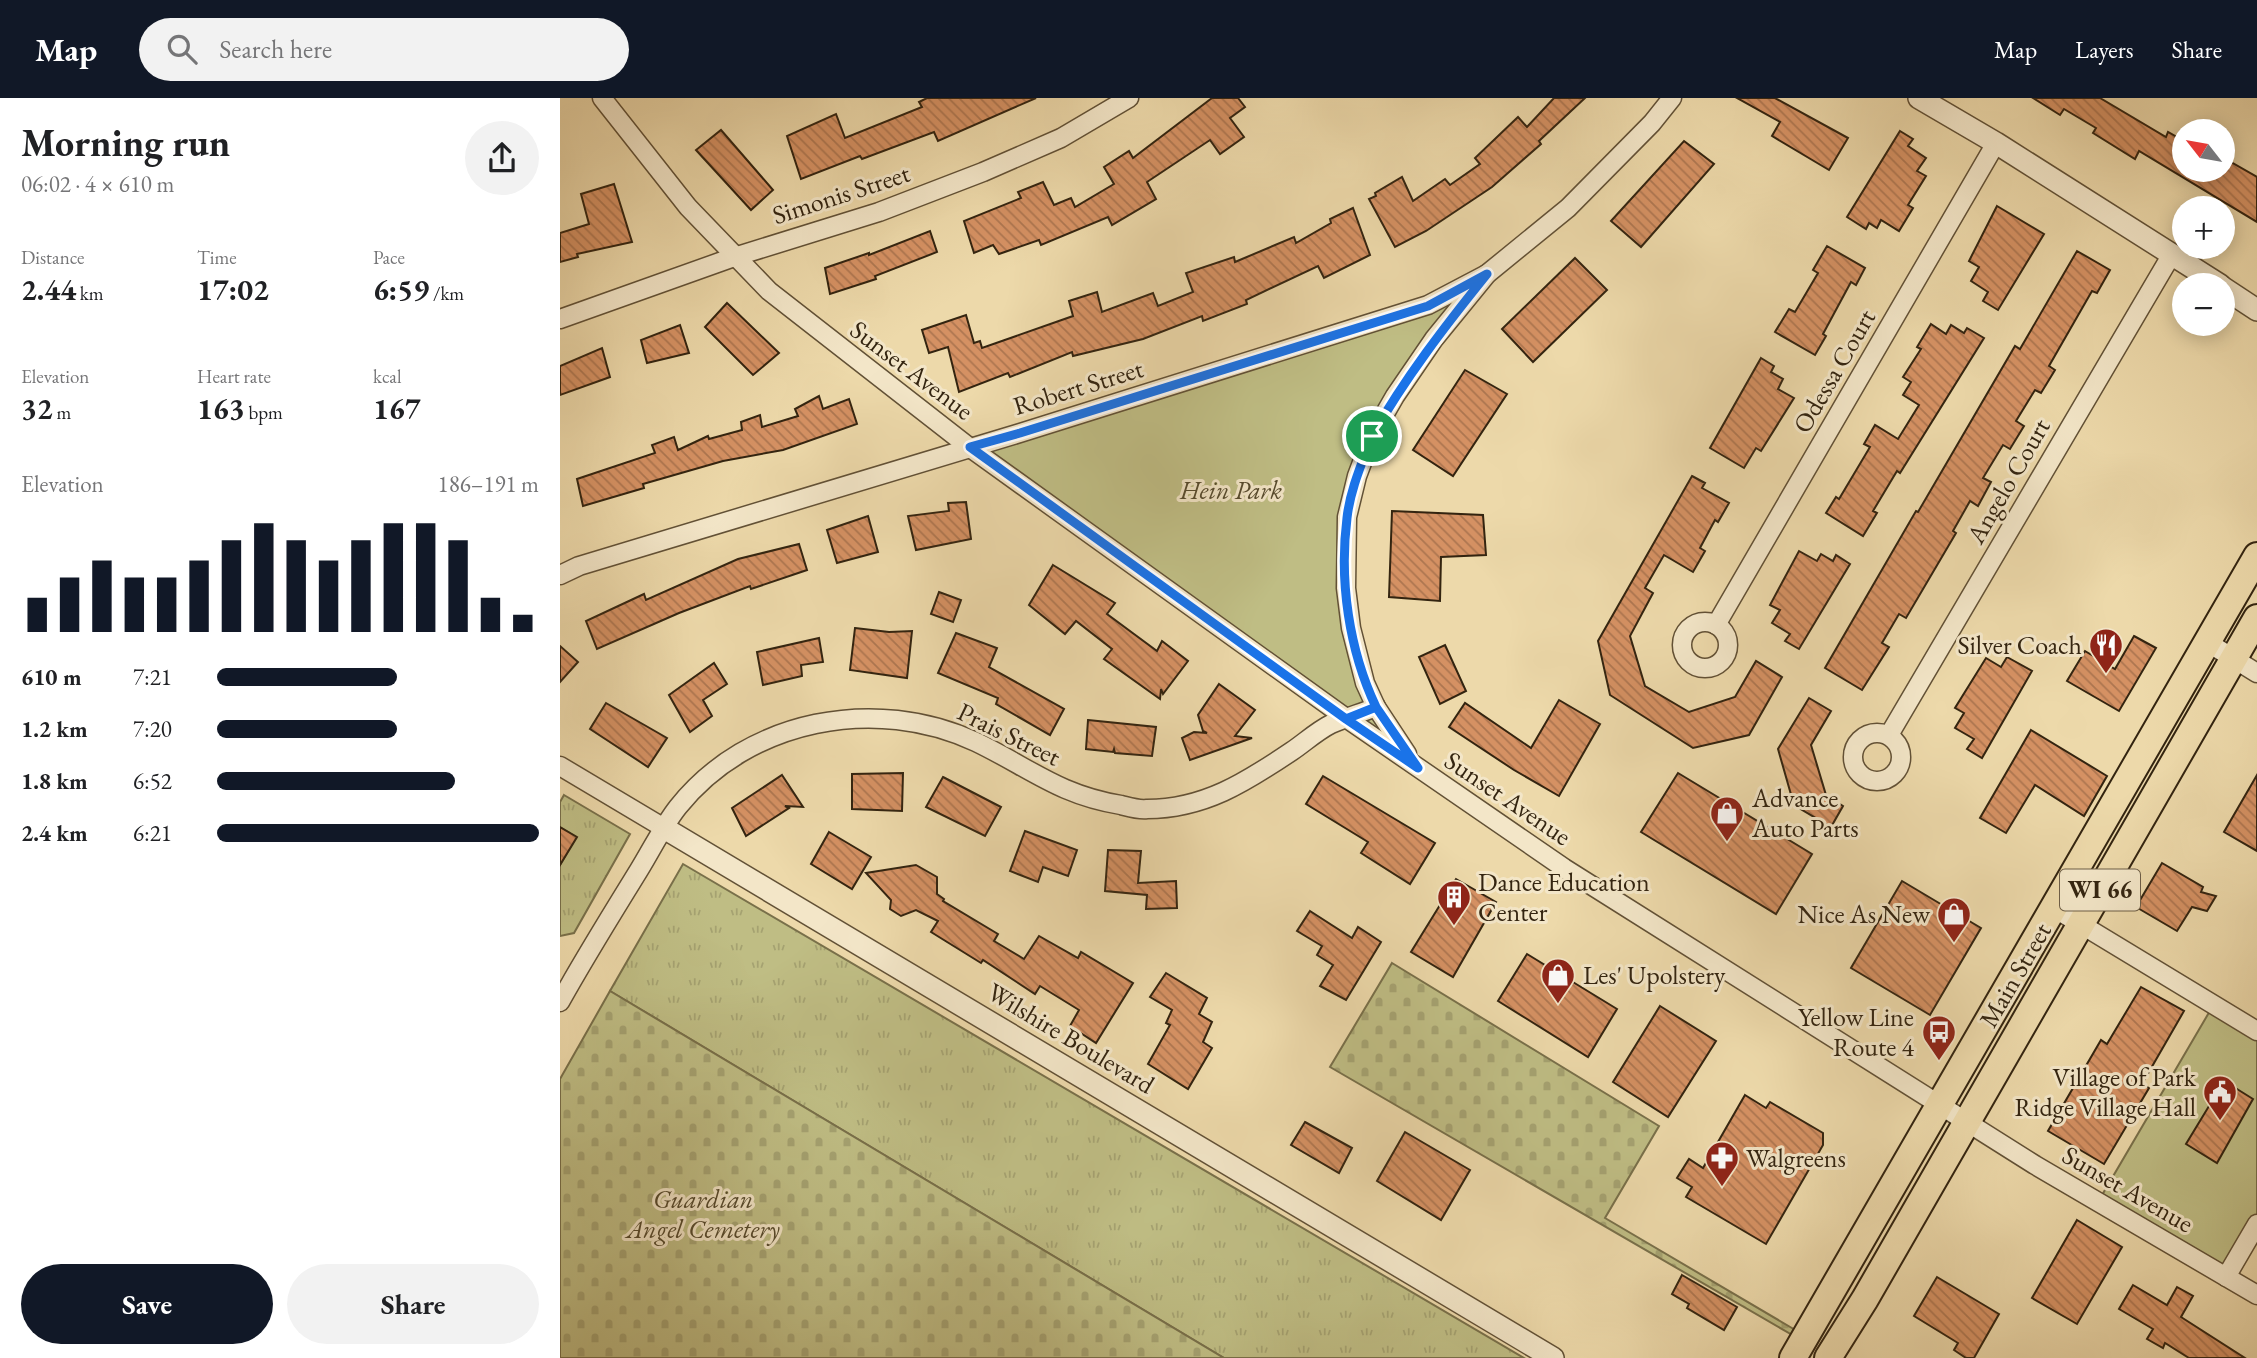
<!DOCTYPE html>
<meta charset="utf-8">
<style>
body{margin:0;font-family:"EB Garamond",serif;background:#f2f2f2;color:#202124;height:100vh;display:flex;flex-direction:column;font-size:26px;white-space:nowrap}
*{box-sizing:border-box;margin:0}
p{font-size:23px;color:#757577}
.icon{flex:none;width:38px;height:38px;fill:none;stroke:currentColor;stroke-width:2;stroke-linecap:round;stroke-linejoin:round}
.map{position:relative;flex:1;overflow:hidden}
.panel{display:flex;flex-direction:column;background:#fff;width:560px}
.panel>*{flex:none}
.needle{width:46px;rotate:301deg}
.controls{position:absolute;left:1612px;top:21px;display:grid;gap:14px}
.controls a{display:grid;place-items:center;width:63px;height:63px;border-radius:50%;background:#fff;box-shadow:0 4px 18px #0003;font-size:35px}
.pin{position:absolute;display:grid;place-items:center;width:60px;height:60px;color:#fff;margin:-30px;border:4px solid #fff;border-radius:50%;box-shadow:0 2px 7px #0007}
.round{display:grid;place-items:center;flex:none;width:74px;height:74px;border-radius:37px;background:#f2f2f2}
.summary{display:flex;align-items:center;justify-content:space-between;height:119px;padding:0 21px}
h1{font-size:38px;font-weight:700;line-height:52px}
.figures{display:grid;grid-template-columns:repeat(3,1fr);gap:10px;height:119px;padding:7px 21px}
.figures div{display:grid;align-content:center}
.figures b{font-size:30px;font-weight:700}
.figures small{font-size:19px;font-weight:400}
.figures p{font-size:19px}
.chart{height:196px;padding:14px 21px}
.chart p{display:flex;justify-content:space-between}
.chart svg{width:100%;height:126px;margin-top:7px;stroke:#111827;stroke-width:6}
.action{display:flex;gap:14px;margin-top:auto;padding:14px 21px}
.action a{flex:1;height:80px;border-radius:42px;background:#111827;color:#fff;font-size:28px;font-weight:700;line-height:80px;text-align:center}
.action a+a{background:#f2f2f2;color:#202124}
ul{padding:0 21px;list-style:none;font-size:23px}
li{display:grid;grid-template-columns:112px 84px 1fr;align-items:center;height:52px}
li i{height:18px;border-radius:9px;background:#111827}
header{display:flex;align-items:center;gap:42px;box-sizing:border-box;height:98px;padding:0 35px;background:#111827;color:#fff}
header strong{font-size:33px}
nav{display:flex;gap:38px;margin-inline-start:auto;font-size:24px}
.search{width:490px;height:63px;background:#f2f2f2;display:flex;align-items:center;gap:18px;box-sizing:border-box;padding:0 24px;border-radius:38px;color:#757577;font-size:26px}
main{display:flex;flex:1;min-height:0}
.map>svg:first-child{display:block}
.grass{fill:url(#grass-tufts);stroke:#79704a;stroke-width:2}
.cemetery{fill:url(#cemetery-stones);stroke:#79704a;stroke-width:2}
.park{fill:#bfbd84;stroke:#79704a;stroke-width:2}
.building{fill:url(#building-back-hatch);stroke:#332410;stroke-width:2}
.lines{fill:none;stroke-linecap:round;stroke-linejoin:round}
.minor-casing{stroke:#625136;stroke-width:21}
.tertiary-casing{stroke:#625136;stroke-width:24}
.primary-casing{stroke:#332410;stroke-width:30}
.minor{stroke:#f3e6c8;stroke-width:18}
.tertiary{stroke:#f3e6c8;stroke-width:21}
.primary{stroke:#edd9aa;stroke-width:26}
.route-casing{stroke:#fff;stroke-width:14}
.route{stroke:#1a73e8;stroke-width:9}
.labels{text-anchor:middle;stroke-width:6;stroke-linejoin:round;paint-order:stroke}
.shield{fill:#f3e6c8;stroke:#6d5e47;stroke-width:2}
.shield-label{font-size:24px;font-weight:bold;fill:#332410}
.street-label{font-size:26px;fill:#332410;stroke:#f3e6c8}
.park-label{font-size:26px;font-style:italic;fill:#564a2d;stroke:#f3e6c8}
.poi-label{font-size:26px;fill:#332410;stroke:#f3e6c8;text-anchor:end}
</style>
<header>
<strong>Map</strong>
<div class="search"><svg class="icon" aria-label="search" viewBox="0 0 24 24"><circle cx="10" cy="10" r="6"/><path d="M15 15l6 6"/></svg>Search here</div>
<nav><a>Map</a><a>Layers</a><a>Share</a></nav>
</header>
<main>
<section class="panel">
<div class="summary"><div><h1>Morning run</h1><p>06:02 · 4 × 610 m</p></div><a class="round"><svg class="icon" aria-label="share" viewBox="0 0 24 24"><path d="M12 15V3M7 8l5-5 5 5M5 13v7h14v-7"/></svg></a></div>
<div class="figures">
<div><p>Distance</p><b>2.44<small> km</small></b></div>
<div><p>Time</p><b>17:02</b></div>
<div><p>Pace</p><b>6:59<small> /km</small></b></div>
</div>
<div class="figures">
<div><p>Elevation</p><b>32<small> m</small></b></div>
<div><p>Heart rate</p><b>163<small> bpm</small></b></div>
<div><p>kcal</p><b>167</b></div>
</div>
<div class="chart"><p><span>Elevation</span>186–191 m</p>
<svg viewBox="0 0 160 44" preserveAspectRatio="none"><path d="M5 44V32M15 44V25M25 44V19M35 44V25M45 44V25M55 44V19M65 44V12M75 44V6M85 44V12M95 44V19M105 44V12M115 44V6M125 44V6M135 44V12M145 44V32M155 44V38"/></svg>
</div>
<ul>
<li><b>610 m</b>7:21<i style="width:56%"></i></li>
<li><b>1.2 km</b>7:20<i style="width:56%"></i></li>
<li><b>1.8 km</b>6:52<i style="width:74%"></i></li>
<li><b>2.4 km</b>6:21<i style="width:100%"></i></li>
</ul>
<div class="action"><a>Save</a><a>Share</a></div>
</section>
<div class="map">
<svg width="1697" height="1260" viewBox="0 0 1697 1260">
<defs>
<pattern id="grass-tufts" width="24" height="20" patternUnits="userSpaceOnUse" patternTransform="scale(1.75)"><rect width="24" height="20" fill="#bfbd84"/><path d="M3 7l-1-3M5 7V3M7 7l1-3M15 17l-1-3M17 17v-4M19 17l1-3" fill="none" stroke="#a5a271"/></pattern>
<pattern id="cemetery-stones" width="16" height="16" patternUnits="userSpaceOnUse" patternTransform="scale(1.75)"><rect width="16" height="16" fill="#bfbd84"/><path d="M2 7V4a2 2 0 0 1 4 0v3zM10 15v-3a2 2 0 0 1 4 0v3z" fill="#a5a271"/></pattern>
<pattern id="building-back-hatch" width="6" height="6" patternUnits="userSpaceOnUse" patternTransform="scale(1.75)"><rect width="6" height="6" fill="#d59163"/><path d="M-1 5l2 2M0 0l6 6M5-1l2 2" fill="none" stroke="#ad7650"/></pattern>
</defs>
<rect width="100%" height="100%" fill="#edd9aa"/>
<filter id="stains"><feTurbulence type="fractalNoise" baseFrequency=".00286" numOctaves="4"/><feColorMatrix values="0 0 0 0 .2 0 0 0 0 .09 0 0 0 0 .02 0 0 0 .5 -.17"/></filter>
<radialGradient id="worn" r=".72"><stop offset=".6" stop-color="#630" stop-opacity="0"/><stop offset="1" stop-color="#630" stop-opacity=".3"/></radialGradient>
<g class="grass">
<polygon points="4,697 70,736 14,835 0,838 0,767 16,739 0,729 0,704"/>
<polygon points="123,766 964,1260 664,1260 50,893"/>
</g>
<g class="cemetery">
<polygon points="832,865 1099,1028 1045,1120 1237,1233 1234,1238 770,969"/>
<polygon points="50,893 664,1260 0,1260 0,981"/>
</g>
<g class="park">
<polygon points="927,176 835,298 787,419 798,560 858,670 409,349 753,244"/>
<polygon points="1654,906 1697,933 1697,1126 1666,1179 1538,1104"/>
</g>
<g class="building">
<polygon points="367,0 476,0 378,43 374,34 302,61 300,58 241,81 227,38 276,16 285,40 362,9 359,4"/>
<polygon points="652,0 678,0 685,9 670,20 684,39 660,56 650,42 587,84 596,101 552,127 548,119 481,147 479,142 439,156 433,147 414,155 404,123 461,100 458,94 483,84 494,107 511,100 515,109 554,86 544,69 569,53 573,60"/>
<polygon points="994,0 1025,0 979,43 981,46 932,89 866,133 835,149 809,101 816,98 815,95 842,79 853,103 885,81 890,87 920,66 915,60 958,19 967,29"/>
<polygon points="1177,0 1215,0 1288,40 1269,72 1212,38 1220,24"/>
<polygon points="1473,0 1540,0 1606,39 1608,34 1624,43 1624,72 1662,72 1662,59 1697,79 1697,124 1579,53 1575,61 1533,35 1536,30 1504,11 1500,17"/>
<polygon points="161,32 213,92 191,112 136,52"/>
<polygon points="1340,33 1353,41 1348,48 1366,60 1357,73 1366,78 1348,107 1353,110 1339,133 1321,122 1317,130 1309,125 1306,131 1287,119"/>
<polygon points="1124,43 1154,66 1081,149 1051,123"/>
<polygon points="54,86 72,144 17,156 18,159 0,164 0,135 29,126 21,96"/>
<polygon points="1437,108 1484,136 1438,212 1423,203 1428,194 1411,183 1419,169 1409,163"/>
<polygon points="793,110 810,157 764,180 758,168 686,202 687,206 643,223 642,218 583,241 513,258 512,254 450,279 448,275 399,294 388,249 369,255 362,232 406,217 414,245 420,243 422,250 513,218 509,203 537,194 542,214 593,195 598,208 633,194 626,175 674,159 675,164 734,139 736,145 771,125 770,121"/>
<polygon points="370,133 377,154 315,178 316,181 270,196 265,170 309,155 309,157"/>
<polygon points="1267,148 1305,170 1296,187 1291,184 1263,236 1266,238 1255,257 1215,234 1229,211 1235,214 1258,175 1253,172"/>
<polygon points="1517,153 1550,172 1537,195 1532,193 1489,268 1495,272 1481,295 1475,292 1456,323 1464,328 1450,351 1443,347 1423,380 1431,384 1418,408 1410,403 1393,433 1396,435 1346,520 1339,516 1322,545 1329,549 1302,592 1265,570 1356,413 1358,414 1455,248 1460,251"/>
<polygon points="1015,160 1047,192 973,264 942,231"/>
<polygon points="167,205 219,255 193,277 145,229"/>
<polygon points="1371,226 1386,236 1391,227 1404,235 1407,230 1424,240 1340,375 1337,373 1313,413 1317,415 1303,438 1266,415 1276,399 1279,401 1310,349 1304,346 1315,327 1338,341 1359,307 1343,297 1351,284 1343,279 1361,251 1357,249"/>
<polygon points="120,227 129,255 87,265 81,242"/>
<polygon points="42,250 50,279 0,297 0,268"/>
<polygon points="1201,260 1214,268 1211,274 1223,281 1218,291 1234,300 1201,353 1196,350 1184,370 1150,350"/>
<polygon points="905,272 947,296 893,378 853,352"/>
<polygon points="259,298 263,311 289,301 297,326 223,352 163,363 83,386 84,390 23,408 17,381 95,355 92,347 114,339 118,352 148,338 149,341 182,332 181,324 200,317 202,329 238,318 235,311"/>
<polygon points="1132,378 1145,385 1142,390 1169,405 1158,424 1155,422 1140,450 1145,453 1133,474 1104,457 1085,490 1093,495 1070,538 1085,588 1129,614 1175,599 1196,563 1222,579 1189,637 1133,650 1050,597 1038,543"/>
<polygon points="406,404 411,441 356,452 348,418 389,413 388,405"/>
<polygon points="832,413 923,417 926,457 881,459 880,503 829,499"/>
<polygon points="308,418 318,454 277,465 267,432"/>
<polygon points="239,446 247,472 191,491 190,488 119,515 37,551 26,523 84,496 86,502 178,461"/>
<polygon points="1239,453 1257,463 1261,456 1273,463 1276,457 1290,466 1239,551 1225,543 1230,536 1212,525 1220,512 1210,507"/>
<polygon points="493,467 555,505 547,516 597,553 602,543 628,563 603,596 601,591 600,601 544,561 552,551 516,523 505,536 469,507"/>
<polygon points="379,494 401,502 393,524 371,516"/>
<polygon points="295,530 329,534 352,533 347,580 290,572"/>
<polygon points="396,535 437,550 429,569 504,611 490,637 436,606 438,600 378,575"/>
<polygon points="1574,538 1596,550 1559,613 1507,583 1525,553 1555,571"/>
<polygon points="259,540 263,564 241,567 242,578 203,587 197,554"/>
<polygon points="885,547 906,593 880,606 859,559"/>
<polygon points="0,548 18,564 0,584"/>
<polygon points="1447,559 1472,573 1422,660 1407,651 1414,641 1395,630 1404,615 1395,610 1426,560 1441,569"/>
<polygon points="154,565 167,586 143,602 152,618 130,634 109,597"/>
<polygon points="659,586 695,612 675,638 692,640 630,662 622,640 634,634 647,635 643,633 638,617"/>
<polygon points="1249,600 1271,613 1251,647 1266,697 1283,708 1271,729 1234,707 1218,651"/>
<polygon points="999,602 1040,626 999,698 954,672 889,629 905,605 971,650"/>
<polygon points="46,605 107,640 88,669 30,631"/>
<polygon points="528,622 596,629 592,658 555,655 554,651 553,654 526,651"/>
<polygon points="1471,632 1547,678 1524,718 1475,687 1446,735 1420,720"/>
<polygon points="343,675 342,713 292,711 292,676"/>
<polygon points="1118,675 1252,756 1216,816 1081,734"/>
<polygon points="222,677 243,709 225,708 229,710 186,738 172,710"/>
<polygon points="1697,677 1697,753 1664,734"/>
<polygon points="763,678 875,745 850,786 801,755 808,744 746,706"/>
<polygon points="383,679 441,709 425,738 366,709"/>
<polygon points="0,729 17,739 0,767"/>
<polygon points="465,733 517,752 508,778 483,769 478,784 450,773"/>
<polygon points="269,734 311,759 292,791 251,766"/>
<polygon points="548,752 581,753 578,785 616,783 617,810 586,811 587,797 545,793"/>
<polygon points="1602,765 1643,789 1641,794 1656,798 1647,813 1632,809 1617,833 1576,809"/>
<polygon points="356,767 377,779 377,796 384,801 383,803 438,836 434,843 464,861 479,838 518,860 521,854 573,885 536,945 510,928 519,912 480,888 475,896 423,862 421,865 371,834 378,823 356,812 341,818 330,811 331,802 306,775"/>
<polygon points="896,781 936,804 893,879 851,854"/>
<polygon points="1342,783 1421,830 1370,917 1291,870"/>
<polygon points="750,813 792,840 798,829 821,844 786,902 760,888 773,867 757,857 762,848 737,833"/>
<polygon points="967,856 1057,911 1028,959 938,903"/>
<polygon points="606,875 647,900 639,916 652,924 643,944 652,950 628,991 588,966 610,927 606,925 612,912 590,899"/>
<polygon points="1581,889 1624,913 1582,986 1589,990 1544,1066 1488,1033 1541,942 1547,946"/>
<polygon points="1100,908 1156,943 1108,1019 1053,984"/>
<polygon points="1669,986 1693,1001 1657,1065 1626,1046 1649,1008 1654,1011"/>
<polygon points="1185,997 1206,1010 1210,1004 1263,1035 1263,1047 1206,1146 1126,1099 1132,1089 1117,1080 1129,1061 1143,1070"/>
<polygon points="745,1024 792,1050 779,1075 731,1047"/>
<polygon points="845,1034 910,1072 881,1122 817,1083"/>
<polygon points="1517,1122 1562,1149 1517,1226 1472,1200"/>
<polygon points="1122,1177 1177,1209 1164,1232 1127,1210 1129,1206 1112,1196"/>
<polygon points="1377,1179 1439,1216 1414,1260 1406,1260 1394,1252 1398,1245 1354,1218"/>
<polygon points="1573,1187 1607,1207 1617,1189 1633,1198 1621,1219 1685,1260 1629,1260 1605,1245 1603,1250 1587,1241 1593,1231 1559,1211"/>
</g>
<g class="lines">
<g class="minor-casing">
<g id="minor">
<polyline points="42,0 128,109 209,193 409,349 786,620 1004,770 1475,1067 1697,1197"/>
<polyline points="0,221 174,159 319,114 423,74 501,40 569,0"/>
<polyline points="0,477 19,468 460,335 868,207 927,176"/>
<circle cx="1145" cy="547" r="23"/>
<polyline points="1156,527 1436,45"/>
<polyline points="1647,544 1697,575"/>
<circle cx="1317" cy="659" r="24"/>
<polyline points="1329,637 1612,156"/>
<polyline points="847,656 816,609 805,585 791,530 786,490 787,419 797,378 812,338 835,298 874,241 927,176 1008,110 1092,25 1112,0"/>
<polyline points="0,668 104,730"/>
<polyline points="1494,810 1697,933"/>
<path d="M0,904C25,859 52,816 79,772C92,751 103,728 118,709C188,621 316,597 416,644C470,670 499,697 561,707C569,709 578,712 587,711C644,711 686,684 732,653C744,645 757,633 771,626C785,620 801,615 816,609"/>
<polyline points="1666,1179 1697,1126"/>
</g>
</g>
<g class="tertiary-casing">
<g id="tertiary">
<polyline points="1359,0 1436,45 1660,187"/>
<polyline points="1662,189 1697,212"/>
<polyline points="104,730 993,1260"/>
</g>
</g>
<g class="primary-casing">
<g id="primary">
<polyline points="1233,1260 1697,458"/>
<polyline points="1268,1260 1305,1201 1697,520"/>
</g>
</g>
<use href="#minor" class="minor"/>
<use href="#tertiary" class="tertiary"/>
<use href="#primary" class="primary"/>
</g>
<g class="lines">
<g class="route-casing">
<path id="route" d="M812,338C802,365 790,392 787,420C779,483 789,552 816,609L786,621L858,670L816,609L786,621L410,349L460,335L868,208L927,176C885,228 845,280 812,338"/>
</g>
<use href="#route" class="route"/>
</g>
<defs>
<g id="restaurant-pin" transform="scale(1.75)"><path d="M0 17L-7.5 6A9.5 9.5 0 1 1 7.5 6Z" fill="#8f2418" stroke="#f3e6c8"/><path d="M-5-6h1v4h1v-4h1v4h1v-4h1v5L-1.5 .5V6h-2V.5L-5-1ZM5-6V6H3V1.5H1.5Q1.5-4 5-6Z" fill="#fff"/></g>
<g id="shop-pin" transform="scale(1.75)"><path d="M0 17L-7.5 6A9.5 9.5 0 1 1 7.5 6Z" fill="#8f2418" stroke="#f3e6c8"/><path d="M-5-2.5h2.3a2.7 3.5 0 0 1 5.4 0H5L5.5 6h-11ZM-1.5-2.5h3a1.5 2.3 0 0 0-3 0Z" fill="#fff"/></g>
<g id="building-pin" transform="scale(1.75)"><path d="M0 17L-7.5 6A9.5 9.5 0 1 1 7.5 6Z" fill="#8f2418" stroke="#f3e6c8"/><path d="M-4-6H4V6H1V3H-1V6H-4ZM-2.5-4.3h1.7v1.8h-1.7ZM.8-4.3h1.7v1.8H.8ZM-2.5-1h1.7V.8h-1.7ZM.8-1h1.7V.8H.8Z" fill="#fff"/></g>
<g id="bus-pin" transform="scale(1.75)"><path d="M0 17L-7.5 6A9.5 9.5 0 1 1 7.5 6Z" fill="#8f2418" stroke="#f3e6c8"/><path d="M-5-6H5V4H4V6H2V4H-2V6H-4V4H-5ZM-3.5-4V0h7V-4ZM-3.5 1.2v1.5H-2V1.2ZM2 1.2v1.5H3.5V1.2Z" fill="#fff"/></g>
<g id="civic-pin" transform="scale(1.75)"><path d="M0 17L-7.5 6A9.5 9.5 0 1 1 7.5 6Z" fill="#8f2418" stroke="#f3e6c8"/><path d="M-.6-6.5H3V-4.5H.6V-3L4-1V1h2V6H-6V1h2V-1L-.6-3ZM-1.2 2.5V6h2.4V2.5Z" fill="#fff"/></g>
<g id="pharmacy-pin" transform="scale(1.75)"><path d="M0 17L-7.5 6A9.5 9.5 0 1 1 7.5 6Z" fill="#8f2418" stroke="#f3e6c8"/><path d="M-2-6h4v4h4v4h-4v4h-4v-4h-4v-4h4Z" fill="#fff"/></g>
</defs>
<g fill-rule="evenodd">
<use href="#restaurant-pin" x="1546" y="547"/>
<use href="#shop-pin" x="1167" y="715"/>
<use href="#building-pin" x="894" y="799"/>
<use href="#shop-pin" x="1394" y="816"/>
<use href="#shop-pin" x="998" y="877"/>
<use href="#bus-pin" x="1379" y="934"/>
<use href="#civic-pin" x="1660" y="994"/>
<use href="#pharmacy-pin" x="1162" y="1060"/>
</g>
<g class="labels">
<rect class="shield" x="1500" y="771.5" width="80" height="41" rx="5"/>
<g class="shield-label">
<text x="1540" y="800">WI 66</text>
</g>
<g class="street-label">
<text transform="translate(281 96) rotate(-18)" y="9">Simonis Street</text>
<text transform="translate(352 272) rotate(37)" y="9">Sunset Avenue</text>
<text transform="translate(1274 273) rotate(-60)" y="9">Odessa Court</text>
<text transform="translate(518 289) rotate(-17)" y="9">Robert Street</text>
<text transform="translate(1448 383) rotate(-60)" y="9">Angelo Court</text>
<text transform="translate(449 636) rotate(26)" y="9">Prais Street</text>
<text transform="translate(948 700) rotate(34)" y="9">Sunset Avenue</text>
<text transform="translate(1455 877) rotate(-60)" y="9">Main Street</text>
<text transform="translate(511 940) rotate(31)" y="9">Wilshire Boulevard</text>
<text transform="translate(1568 1091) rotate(30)" y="9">Sunset Avenue</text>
</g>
<g class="park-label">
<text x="671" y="401">Hein Park</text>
<text x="143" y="1110">Guardian<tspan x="143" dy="30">Angel Cemetery</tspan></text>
</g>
<g class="poi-label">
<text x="1522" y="556">Silver Coach</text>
<text x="1192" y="709" text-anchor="start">Advance<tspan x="1192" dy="30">Auto Parts</tspan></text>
<text x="918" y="793" text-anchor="start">Dance Education<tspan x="918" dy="30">Center</tspan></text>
<text x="1370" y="825">Nice As New</text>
<text x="1023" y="886" text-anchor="start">Les' Upolstery</text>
<text x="1354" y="928">Yellow Line<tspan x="1354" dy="30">Route 4</tspan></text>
<text x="1636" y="988">Village of Park<tspan x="1636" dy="30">Ridge Village Hall</tspan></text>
<text x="1186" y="1069" text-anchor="start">Walgreens</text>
</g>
</g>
<rect width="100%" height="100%" filter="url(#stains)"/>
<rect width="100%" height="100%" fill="url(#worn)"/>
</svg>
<div class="controls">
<a><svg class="needle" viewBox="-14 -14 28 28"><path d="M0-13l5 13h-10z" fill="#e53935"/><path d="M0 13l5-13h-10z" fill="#757577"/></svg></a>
<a>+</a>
<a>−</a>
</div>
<div class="pin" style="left:812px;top:338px;background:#1e9e55"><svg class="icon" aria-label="arrive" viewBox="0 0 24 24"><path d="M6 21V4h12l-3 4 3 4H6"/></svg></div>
</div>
</main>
